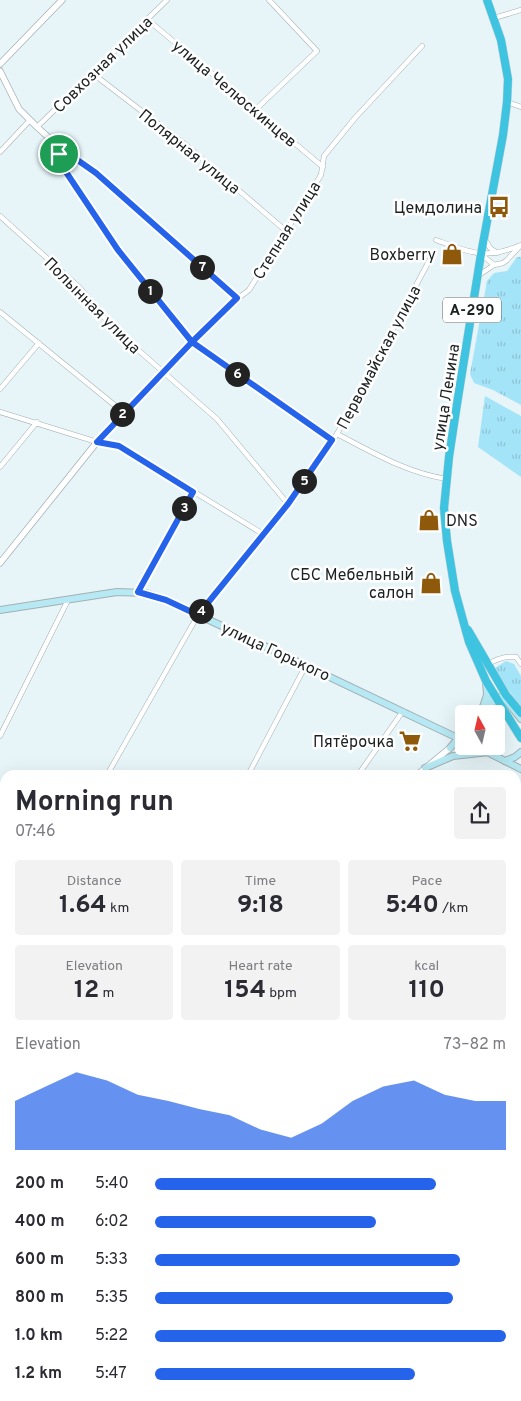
<!DOCTYPE html>
<meta charset="utf-8">
<style>
body{margin:0;font-family:Overpass,sans-serif;background:#f2f2f3;color:#2b2b33;height:100vh;display:flex;flex-direction:column;font-size:19px;white-space:nowrap}
*{box-sizing:border-box;margin:0}
p{font-size:16px;color:#7c7c81}
.icon{flex:none;width:28px;height:28px;fill:none;stroke:currentColor;stroke-width:2;stroke-linecap:round;stroke-linejoin:round}
.map{position:relative;flex:1;overflow:hidden}
.drawer{position:absolute;left:0px;top:770px;width:521px;height:631px;display:flex;flex-direction:column;background:#fff;border-radius:15px 15px 0 0;box-shadow:0 5px 20px #0002}
.drawer>*{flex:none}
.needle{width:32px;rotate:352deg}
.tools{position:absolute;left:455px;top:705px;display:grid;gap:10px}
.tools a{display:grid;place-items:center;width:50px;height:50px;border-radius:5px;background:#fff;box-shadow:0 5px 20px #0002;font-size:25px}
.pin{position:absolute;display:grid;place-items:center;width:42px;height:42px;color:#fff;margin:-21px;border:2px solid #fff;border-radius:50%;box-shadow:0 1px 5px #0007}
.km{position:absolute;width:25px;height:25px;margin:-12px;border-radius:50%;background:#222;color:#fff;font-size:14px;line-height:25px;text-align:center}
.round{display:grid;place-items:center;flex:none;width:52px;height:52px;border-radius:5px;background:#f2f2f3}
.overview{display:flex;align-items:center;justify-content:space-between;height:85px;padding:0 15px}
h1{font-size:28px;font-weight:700;line-height:38px}
.figures{display:grid;grid-template-columns:repeat(3,1fr);gap:8px;height:85px;padding:5px 15px}
.figures div{display:grid;align-content:center;border-radius:5px;background:#f2f2f3;text-align:center}
.figures b{font-size:25px;font-weight:700}
.figures small{font-size:14px;font-weight:400}
.figures p{font-size:14px}
.chart{height:140px;padding:10px 15px}
.chart p{display:flex;justify-content:space-between}
.chart svg{width:100%;height:90px;margin-top:5px;fill:#2563eb;opacity:.7}
ul{padding:0 15px;list-style:none;font-size:16px}
li{display:grid;grid-template-columns:80px 60px 1fr;align-items:center;height:38px}
li i{height:12px;border-radius:6px;background:#2563eb}
.map>svg:first-child{display:block}
.grass{fill:url(#grass-tufts)}
.forest{fill:url(#forest-firs)}
.lines{fill:none;stroke-linecap:round;stroke-linejoin:round}
.minor-casing{stroke:#a3b0b4;stroke-width:5.5}
.tertiary-casing{stroke:#a3b0b4;stroke-width:7}
.secondary-casing{stroke:#a3b0b4;stroke-width:8}
.trunk-casing{stroke:#d1d2d3;stroke-width:9}
.minor{stroke:#fff;stroke-width:4.5}
.tertiary{stroke:#fff;stroke-width:5.5}
.secondary{stroke:#b6e9f3;stroke-width:6}
.trunk{stroke:#3ec4e0;stroke-width:8}
.route-casing{stroke:#fff;stroke-width:10}
.route{stroke:#2563eb;stroke-width:6}
.labels{text-anchor:middle;stroke-width:5;stroke-linejoin:round;paint-order:stroke}
.shield{fill:#fff;stroke:#5f6364;stroke-width:1}
.shield-label{font-size:15px;font-weight:bold;fill:#1b2021}
.street-label{font-size:16px;fill:#1b2021;stroke:#fff}
.poi-label{font-size:16px;fill:#1b2021;stroke:#fff;text-anchor:end}
</style>
<div class="map">
<svg width="521" height="1401" viewBox="0 0 521 1401">
<defs>
<pattern id="grass-tufts" width="24" height="20" patternUnits="userSpaceOnUse" patternTransform="scale(1.25)"><rect width="24" height="20" fill="#a4e4f8"/><path d="M3 7l-1-3M5 7V3M7 7l1-3M15 17l-1-3M17 17v-4M19 17l1-3" fill="none" stroke="#8dc3d4"/></pattern>
<pattern id="forest-firs" width="22" height="20" patternUnits="userSpaceOnUse" patternTransform="scale(1.25)"><rect width="22" height="20" fill="#a4e4f8"/><path d="M5 1l3.5 6h-7zM16 11l3.5 6h-7z" fill="#8dc3d4"/></pattern>
</defs>
<rect width="100%" height="100%" fill="#e7f5f9"/>
<g class="grass">
<polygon points="517,257 521,257 521,405 493,390 474,383 470,374 487,281 494,273 507,271"/>
<polygon points="485,396 521,416 521,477 478,447"/>
<polygon points="506,661 514,664 521,676 521,707 495,672 495,668"/>
</g>
<polygon class="forest" points="5,1217 5,1396 516,1396 516,1330 521,1333 521,1401 0,1401 0,1223"/>
<g class="lines">
<g class="minor-casing">
<g id="minor">
<polyline points="494,18 521,10"/>
<polyline points="148,20 323,167"/>
<polyline points="92,73 186,145 286,231"/>
<polyline points="507,102 521,107"/>
<polyline points="255,110 317,51 269,0"/>
<polyline points="37,127 167,0"/>
<polyline points="57,145 66,172 118,250 191,343 332,440"/>
<polyline points="0,152 30,120"/>
<polyline points="0,216 80,288 113,328 217,419 288,504"/>
<polyline points="485,239 490,248 497,253"/>
<path d="M436,240C471,253 485,260 521,245"/>
<polyline points="482,255 494,265 503,263 507,260 520,246"/>
<polyline points="479,275 494,265"/>
<polyline points="237,299 249,290 286,231 321,175 324,156 355,118 422,46"/>
<polyline points="0,312 123,412"/>
<polyline points="0,389 39,343"/>
<polyline points="0,412 97,442 119,446 263,534"/>
<path d="M337,434C372,452 407,473 447,479"/>
<polyline points="0,467 37,422"/>
<polyline points="138,592 193,492"/>
<path d="M487,665C496,659 506,656 516,657L521,664"/>
<polyline points="0,736 68,600"/>
<polyline points="107,775 198,615 288,504 337,434 429,261"/>
<polyline points="248,775 306,665"/>
<polyline points="358,775 403,711"/>
<polyline points="0,874 5,877"/>
<polyline points="0,977 5,974"/>
<polyline points="516,977 521,977"/>
<polyline points="0,1084 5,1081"/>
<polyline points="0,1161 5,1167"/>
<polyline points="516,1203 521,1203"/>
<polyline points="0,1205 5,1199"/>
<polyline points="516,1252 521,1256"/>
<polyline points="516,1284 521,1283"/>
</g>
</g>
<g class="tertiary-casing">
<g id="tertiary">
<polyline points="0,64 62,0"/>
<polyline points="0,71 19,109 37,127 57,145 96,173 237,299 191,343 97,442 0,563"/>
<polyline points="417,775 450,748"/>
<polyline points="516,1100 521,1102"/>
</g>
</g>
<g class="secondary-casing">
<g id="secondary">
<polyline points="0,610 117,592 146,593 166,600 252,640 464,741"/>
<polyline points="484,704 487,695 486,682"/>
<path d="M477,714C484,705 489,697 501,697L507,701L521,719"/>
<polyline points="484,714 496,697"/>
<polyline points="475,746 521,769"/>
<polyline points="450,748 464,732"/>
<polyline points="505,761 515,757 521,752"/>
<polyline points="425,768 453,756 489,752"/>
</g>
</g>
<g class="trunk-casing">
<g id="trunk">
<polyline points="487,0 501,40 508,79 507,102 503,135 481,254 457,404 449,457 444,508 447,541 455,591 469,642 486,681 521,738"/>
<polyline points="468,630 506,695 521,713"/>
</g>
</g>
<use href="#minor" class="minor"/>
<use href="#tertiary" class="tertiary"/>
<use href="#secondary" class="secondary"/>
<use href="#trunk" class="trunk"/>
</g>
<g class="lines">
<g class="route-casing">
<polyline id="route" points="59,154 66,172 118,250 192,342 97,442 119,446 193,492 138,592 166,600 198,615 288,504 332,440 192,342 237,298 96,173 56,145 59,154"/>
</g>
<use href="#route" class="route"/>
</g>
<defs>
<g id="bus-bare" transform="scale(1.725)"><path d="M-5-6H5V4H4V6H2V4H-2V6H-4V4H-5ZM-3.5-4V0h7V-4ZM-3.5 1.2v1.5H-2V1.2ZM2 1.2v1.5H3.5V1.2Z" fill="#8e590b" stroke="#fff" stroke-width="2.5" paint-order="stroke"/></g>
<g id="shop-bare" transform="scale(1.725)"><path d="M-5-2.5h2.3a2.7 3.5 0 0 1 5.4 0H5L5.5 6h-11ZM-1.5-2.5h3a1.5 2.3 0 0 0-3 0Z" fill="#8e590b" stroke="#fff" stroke-width="2.5" paint-order="stroke"/></g>
<g id="supermarket-bare" transform="scale(1.725)"><path d="M-6-5.5h2.5l.6 2H6L4.5 2H-2.5L-4.4-4H-6ZM-1.5 3.2a1.3 1.3 0 1 0 .1 0ZM3 3.2a1.3 1.3 0 1 0 .1 0Z" fill="#8e590b" stroke="#fff" stroke-width="2.5" paint-order="stroke"/></g>
</defs>
<g fill-rule="evenodd">
<use href="#bus-bare" x="499" y="207"/>
<use href="#shop-bare" x="452" y="254"/>
<use href="#shop-bare" x="429" y="520"/>
<use href="#shop-bare" x="431" y="583"/>
<use href="#supermarket-bare" x="410" y="741"/>
</g>
<g class="labels">
<rect class="shield" x="443" y="297.5" width="58" height="25" rx="4"/>
<g class="shield-label">
<text x="472" y="315">А-290</text>
</g>
<g class="street-label">
<text transform="translate(102 64) rotate(-44)" y="6">Совхозная улица</text>
<text transform="translate(235 93) rotate(40)" y="6">улица Челюскинцев</text>
<text transform="translate(190 151) rotate(39)" y="6">Полярная улица</text>
<text transform="translate(286 230) rotate(-58)" y="6">Степная улица</text>
<text transform="translate(93 305) rotate(45)" y="6">Полынная улица</text>
<text transform="translate(378 357) rotate(-62)" y="6">Первомайская улица</text>
<text transform="translate(445 397) rotate(-81)" y="6">улица Ленина</text>
<text transform="translate(276 651) rotate(25)" y="6">улица Горького</text>
</g>
<g class="poi-label">
<text x="482" y="213">Цемдолина</text>
<text x="436" y="260">Boxberry</text>
<text x="446" y="526" text-anchor="start">DNS</text>
<text x="414" y="580">СБС Мебельный<tspan x="414" dy="18">салон</tspan></text>
<text x="394" y="747">Пятёрочка</text>
</g>
</g>
</svg>
<div class="tools">
<a><svg class="needle" viewBox="-14 -14 28 28"><path d="M0-13l5 13h-10z" fill="#e53935"/><path d="M0 13l5-13h-10z" fill="#7c7c81"/></svg></a>
</div>
<div class="pin" style="left:59px;top:154px;background:#1e9e55"><svg class="icon" aria-label="arrive" viewBox="0 0 24 24"><path d="M6 21V4h12l-3 4 3 4H6"/></svg></div>
<b class="km" style="left:150px;top:291px">1</b>
<b class="km" style="left:122px;top:414px">2</b>
<b class="km" style="left:184px;top:508px">3</b>
<b class="km" style="left:201px;top:611px">4</b>
<b class="km" style="left:304px;top:481px">5</b>
<b class="km" style="left:237px;top:374px">6</b>
<b class="km" style="left:202px;top:267px">7</b>
<section class="drawer">
<div class="overview"><div><h1>Morning run</h1><p>07:46</p></div><a class="round"><svg class="icon" aria-label="share" viewBox="0 0 24 24"><path d="M12 15V3M7 8l5-5 5 5M5 13v7h14v-7"/></svg></a></div>
<div class="figures">
<div><p>Distance</p><b>1.64<small> km</small></b></div>
<div><p>Time</p><b>9:18</b></div>
<div><p>Pace</p><b>5:40<small> /km</small></b></div>
</div>
<div class="figures">
<div><p>Elevation</p><b>12<small> m</small></b></div>
<div><p>Heart rate</p><b>154<small> bpm</small></b></div>
<div><p>kcal</p><b>110</b></div>
</div>
<div class="chart"><p><span>Elevation</span>73–82 m</p>
<svg viewBox="0 0 160 44" preserveAspectRatio="none"><path d="M0 44V20L10 13L20 6L30 10L40 17L50 20L60 24L70 27L80 34L90 38L100 31L110 20L120 13L130 10L140 17L150 20L160 20V44z"/></svg>
</div>
<ul>
<li><b>200 m</b>5:40<i style="width:80%"></i></li>
<li><b>400 m</b>6:02<i style="width:63%"></i></li>
<li><b>600 m</b>5:33<i style="width:87%"></i></li>
<li><b>800 m</b>5:35<i style="width:85%"></i></li>
<li><b>1.0 km</b>5:22<i style="width:100%"></i></li>
<li><b>1.2 km</b>5:47<i style="width:74%"></i></li>
</ul>
</section>
</div>
